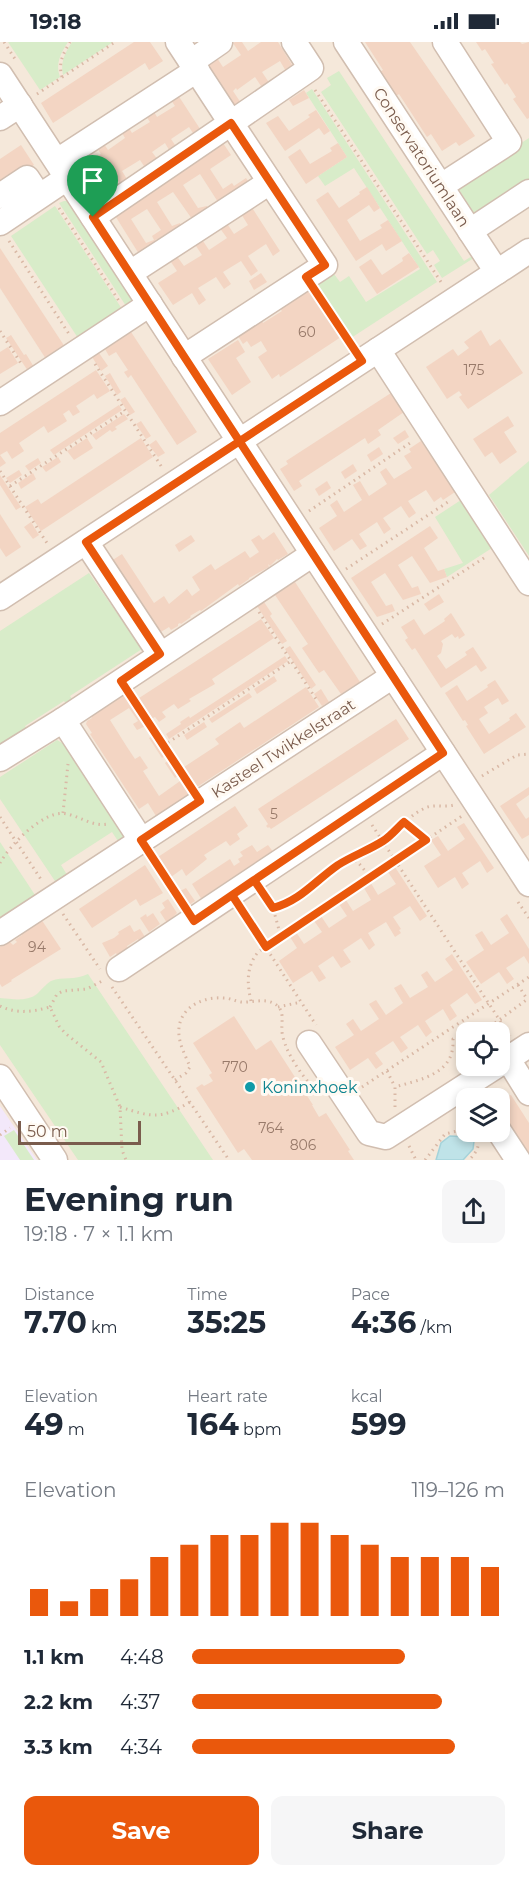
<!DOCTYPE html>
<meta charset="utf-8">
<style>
body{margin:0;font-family:Montserrat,sans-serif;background:#f6f6f7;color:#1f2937;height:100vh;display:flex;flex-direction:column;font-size:22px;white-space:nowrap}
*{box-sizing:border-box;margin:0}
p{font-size:20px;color:#747a83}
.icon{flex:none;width:33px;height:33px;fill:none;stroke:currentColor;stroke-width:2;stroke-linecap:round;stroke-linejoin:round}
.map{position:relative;height:1118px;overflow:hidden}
.panel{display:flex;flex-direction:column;background:#fff;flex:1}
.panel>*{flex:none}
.buttons{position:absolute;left:456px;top:980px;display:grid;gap:12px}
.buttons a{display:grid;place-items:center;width:54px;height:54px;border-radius:12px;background:#fff;box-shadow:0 3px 9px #0003;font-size:30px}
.scale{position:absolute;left:18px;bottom:15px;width:123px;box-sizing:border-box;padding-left:6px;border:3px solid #7a5c4d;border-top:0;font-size:16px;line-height:21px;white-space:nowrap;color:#7a5c4d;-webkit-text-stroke:4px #fffaf3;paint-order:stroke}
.pin{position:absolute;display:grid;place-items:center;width:51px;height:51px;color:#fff;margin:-62px -26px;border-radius:50% 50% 50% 0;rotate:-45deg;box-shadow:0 0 6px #0007}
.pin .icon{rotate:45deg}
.round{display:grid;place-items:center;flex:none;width:63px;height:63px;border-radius:12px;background:#f6f6f7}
.overview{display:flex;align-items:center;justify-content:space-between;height:102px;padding:0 24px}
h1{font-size:33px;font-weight:700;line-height:45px}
.metrics{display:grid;grid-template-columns:repeat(3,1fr);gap:9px;height:102px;padding:6px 24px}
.metrics div{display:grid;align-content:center}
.metrics b{font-size:30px;font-weight:700}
.metrics small{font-size:16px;font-weight:400}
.metrics p{font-size:16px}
.chart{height:168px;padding:12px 24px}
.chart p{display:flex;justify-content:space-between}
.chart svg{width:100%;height:108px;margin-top:6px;stroke:#ea580c;stroke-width:6}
.cta{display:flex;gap:12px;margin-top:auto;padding:12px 24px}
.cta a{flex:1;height:69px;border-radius:12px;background:#ea580c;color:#fff;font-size:24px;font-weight:700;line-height:69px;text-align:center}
.cta a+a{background:#f6f6f7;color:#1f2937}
ul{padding:0 24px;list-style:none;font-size:20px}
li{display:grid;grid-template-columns:96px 72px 1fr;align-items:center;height:45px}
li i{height:15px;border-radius:8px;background:#ea580c}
.status{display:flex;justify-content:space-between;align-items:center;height:42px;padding:0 30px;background:#fff;direction:ltr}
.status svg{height:16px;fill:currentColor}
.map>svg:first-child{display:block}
.residential{fill:#f5e8da;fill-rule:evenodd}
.education{fill:#f3e8fa}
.green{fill:#d8ecc9}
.water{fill:#bfe3e8;stroke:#a5d3da;stroke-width:1.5}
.building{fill:#f3d5c3;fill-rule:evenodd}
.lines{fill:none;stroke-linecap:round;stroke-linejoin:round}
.minor-casing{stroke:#d1beb0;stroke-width:27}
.path{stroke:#d9b8a5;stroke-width:3;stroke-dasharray:1.5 4.5;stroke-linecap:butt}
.minor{stroke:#fff;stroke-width:24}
.route-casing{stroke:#fff;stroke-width:12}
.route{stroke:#ea580c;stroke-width:8}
.culture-dot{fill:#0f9aa8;stroke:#fffaf3;stroke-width:2}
.labels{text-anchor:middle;stroke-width:6;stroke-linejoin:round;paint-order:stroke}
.number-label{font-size:14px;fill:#987a6a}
.street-label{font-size:16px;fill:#7a5c4d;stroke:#fffaf3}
.culture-label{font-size:16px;fill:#0d838f;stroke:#fffaf3;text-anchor:start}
</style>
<div class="status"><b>19:18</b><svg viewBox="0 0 49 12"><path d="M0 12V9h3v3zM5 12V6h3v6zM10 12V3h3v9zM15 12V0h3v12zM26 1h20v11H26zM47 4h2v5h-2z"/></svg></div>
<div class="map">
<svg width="529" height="1118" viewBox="0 0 529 1118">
<rect width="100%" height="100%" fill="#fdf6ec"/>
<path class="residential" d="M0,0H529V1118H0ZM466,990H500V1023H466ZM466,1056H500V1089H466Z"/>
<polygon class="education" points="0,1064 37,1118 0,1118"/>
<g class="green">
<path d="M8,0H68C61,11 55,21 60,35L40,48Z"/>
<path d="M72,0H113L63,33C60,20 65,11 72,0Z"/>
<polygon points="339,29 464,219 479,210 477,214 442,236 434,223 440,219 433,208 427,212 321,50 331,43 327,36"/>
<polygon points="312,47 437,240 351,296 317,243 334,232 340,240 349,234 366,260 420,227 354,126 325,144 318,134 347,115 306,51"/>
<polygon points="529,96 529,143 477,176 456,143"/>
<polygon points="64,159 68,159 131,253 132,260 126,264 59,161"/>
<polygon points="55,164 122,267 78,296 11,194"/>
<polygon points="529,419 529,514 489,453"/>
<polygon points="461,458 492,506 447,535 444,527 463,521 435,475"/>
<polygon points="89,531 142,607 70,654 74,660 68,664 64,659 25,684 28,689 0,707 0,589"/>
<polygon points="57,698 69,705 124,790 125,797 120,802 112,790 61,823 69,836 57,842 0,757 0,735"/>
<polygon points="0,800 35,853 0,875"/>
<path d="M88,932L94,941L213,1118H78L0,1003V956C13,957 26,960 37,952C41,948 46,942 51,939C63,934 74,939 88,932Z"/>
<polygon points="14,1088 34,1118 20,1118 4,1094"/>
</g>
<polygon class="water" points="450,1094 469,1095 474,1099 473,1107 463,1118 436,1118 441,1101"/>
<g class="building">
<polygon points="134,0 150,0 163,19 149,28 145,21 53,81 41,61"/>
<polygon points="235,0 242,0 248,9 261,0 278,0 294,26 287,31 280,19 262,30 270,42 263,47 255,35 237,48 236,46 233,49 241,61 232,67 202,22 215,13 223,25 241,13 233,1"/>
<polygon points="365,0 410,0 475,94 459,104 456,100 442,109 431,92 427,95 399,52 393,56 377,32 383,28"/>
<polygon points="476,0 520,0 522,2 529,0 529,76 527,77 513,57 516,55 507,41 505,43 491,22 494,21 485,7 482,9"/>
<polygon points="174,47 204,93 197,97 189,85 171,97 179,109 172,113 165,101 152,110 158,118 148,130 140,118 122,129 130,142 123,146 115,134 97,146 82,124 101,112 93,100 100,96 108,108 125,96 118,84 125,80 132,91 150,80 142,68 150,63 157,75 175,64 167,52"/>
<polygon points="304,48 309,56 293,64 289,58"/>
<polygon points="316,68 330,89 324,93 319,86 285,109 266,81 278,74 289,89 310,75 308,73"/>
<path d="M223,101L231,113L210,127L223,147L232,141L234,144L246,136L251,144L218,160L200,132L183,143L198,166L207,164L209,172L192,177L173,150L157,160L172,184L180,181L183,189L155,198L157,206L139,212L114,172ZM147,167L161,188L152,194L154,198L146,201L131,177Z"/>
<polygon points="338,101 347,115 306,142 288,115 300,107 310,122 332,109 330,106"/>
<polygon points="21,103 34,123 0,145 0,117"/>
<polygon points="367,145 380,166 374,170 369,163 347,178 360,199 382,186 380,183 388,178 402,199 386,209 382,202 356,219 316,158 328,150 339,166 360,152 359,150"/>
<polygon points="249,161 280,209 273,214 266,202 248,214 258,229 251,234 241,219 223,230 231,242 224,247 216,235 198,246 206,258 199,263 192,251 173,263 158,241 177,229 169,217 176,213 184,224 202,213 194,201 201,196 209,208 227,196 219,185 226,180 234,192 248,183 238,167"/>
<polygon points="0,206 65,305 46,317 0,246"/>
<polygon points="409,211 419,225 377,252 359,225 371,217 382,233 403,219 402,216"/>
<polygon points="261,231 267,240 254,248 249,239"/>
<polygon points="311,247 341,295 280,335 279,332 272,337 258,315 267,309 261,299 251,305 247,299 243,302 238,294 262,279 263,281 282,269 280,267"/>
<polygon points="481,288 490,304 500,297 523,331 468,367 459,355 462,353 459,349 447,357 426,325 453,307 458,314 469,306 464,300"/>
<polygon points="131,290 197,390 177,403 131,333 128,336 124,330 128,328 116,310 109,314 105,307"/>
<polygon points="11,293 24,313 26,312 34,325 28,329 6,296"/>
<polygon points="238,298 245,310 236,316 251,340 232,353 208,317"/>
<polygon points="8,305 18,321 0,332 0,310"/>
<polygon points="99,311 108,324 101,329 92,315"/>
<polygon points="96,328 110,349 97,357 94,352 76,364 80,370 73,374 69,368 63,372 67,379 48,391 44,384 19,401 24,409 12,417 7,409 0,413 6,421 0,425 0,391"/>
<polygon points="110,331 121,350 117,353 105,334"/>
<polygon points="391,351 404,370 378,388 381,393 368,402 365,396 299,439 302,444 294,449 280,427 288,422 286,419"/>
<polygon points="125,355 135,370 130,373 120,358"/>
<polygon points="119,363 122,368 54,413 50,408"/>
<polygon points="124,372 128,377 115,385 117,387 112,390 110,388 96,398 92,393"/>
<polygon points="508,374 514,384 504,390 517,410 500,422 492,410 485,415 473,397"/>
<polygon points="141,379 151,394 146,397 136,382"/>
<polygon points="405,388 409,395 398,402 393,396"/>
<polygon points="87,396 93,406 74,418 67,409"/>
<polygon points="141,396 153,415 41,489 25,465 38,457 41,462"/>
<polygon points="156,398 165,411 158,415 149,403"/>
<polygon points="421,399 455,450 443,458 441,455 434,460 426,448 408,459 416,471 409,476 401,464 383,476 391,487 384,492 377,480 359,492 367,504 360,508 352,497 334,509 319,486 337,474 330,463 337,458 344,470 362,458 353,443 360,439 369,454 387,442 380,430 386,426 394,437 412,426 404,414 411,410 409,407"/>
<polygon points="379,405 383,412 371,420 367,413"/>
<polygon points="58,415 61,420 46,430 42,425"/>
<polygon points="38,416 41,421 29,429 25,424"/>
<polygon points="353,422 357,429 345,437 341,430"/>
<polygon points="19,428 22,433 10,441 6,436"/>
<polygon points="33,431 36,437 21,447 18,441"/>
<polygon points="0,433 21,465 16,468 0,443"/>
<polygon points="327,439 331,446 319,454 315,447"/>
<polygon points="0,472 21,505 6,515 0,506"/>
<polygon points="31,480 39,493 33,497 24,485"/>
<polygon points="430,484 438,496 424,506 438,529 444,527 447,535 430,541 412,514 398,523 412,546 418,544 421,552 403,558 385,531 371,540 386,564 392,562 395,569 377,575 351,536"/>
<polygon points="274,490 288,512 278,518 277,517 270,524 268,522 269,525 249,536 249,537 239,544 238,542 201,569 200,568 190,574 191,575 181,582 180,581 178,582 178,584 171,588 169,585 156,593 108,521 122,512 154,561 164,554 169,562 187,547 192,554 200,548 192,535 211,522 215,528 245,509 250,516 259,510 251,498 259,493 263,498"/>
<polygon points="191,493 195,499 179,510 175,503"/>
<polygon points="295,540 360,640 341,652 324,628 319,631 302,606 308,602 275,553"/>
<polygon points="439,552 444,560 429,569 424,562"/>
<polygon points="264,560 272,572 270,574 287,599 282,602 257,564"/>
<polygon points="451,571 465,593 459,597 458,594 455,596 452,592 441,599 443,602 441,611 437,614 446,627 467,613 465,610 473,605 487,626 481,630 476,623 441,646 415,606 412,608 405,598 408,596 401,585 414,577 424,593 445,579 444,577"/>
<polygon points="261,577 274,596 212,637 215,642 189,657 191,659 178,667 174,662 162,670 166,675 159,680 155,675 149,678 136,658"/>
<polygon points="290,604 316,643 311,647 285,607"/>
<polygon points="285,614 288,619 169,697 166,692 181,682 180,680 189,674 190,676"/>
<polygon points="274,634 277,639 257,652 254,647"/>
<polygon points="495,638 509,659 502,663 498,656 484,665 488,671 479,677 489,692 510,678 509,676 516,671 526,685 484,712 466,684 468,683 465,678 463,679 445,651 457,643 467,659 488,645 487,643"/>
<polygon points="306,645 319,665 194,747 181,727 219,702 215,697 240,680 244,686"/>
<polygon points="321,647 329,660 322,664 314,652"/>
<polygon points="126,650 148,683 137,688 133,682 138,679 129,666 110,678 127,705 135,717 140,714 148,726 143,729 159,754 183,737 192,750 156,774 148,761 139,767 90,692 92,691 86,682 87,679 92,676 90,674"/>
<polygon points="249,651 252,655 212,681 209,677"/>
<polygon points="396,677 409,697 271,787 269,785 268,786 266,784 268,782 258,767"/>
<polygon points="204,680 207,685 187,698 184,693"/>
<polygon points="154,693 167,712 162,716 149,696"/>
<polygon points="170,717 180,732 175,736 165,721"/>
<polygon points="529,745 529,753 516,762 526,777 529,775 529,793 522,797 500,764"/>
<polygon points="235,764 248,784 237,792 240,797 230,804 226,799 204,813 207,817 186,834 182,827 171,835 158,815"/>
<polygon points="464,781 494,826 487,831 480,819 462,831 469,842 462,847 455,835 438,846 424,824 441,813 431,798 438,794 448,809 465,797 457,785"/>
<polygon points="252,803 257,810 268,803 274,811 202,858 192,842 230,817 234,824 240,820 238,817 243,814 240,810"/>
<polygon points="393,822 427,874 420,879 410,864 393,875 401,887 399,888 401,891 395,895 386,880 368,891 375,903 369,908 361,896 343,908 351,920 341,926 333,914 318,924 326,936 319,940 312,929 293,941 279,919 297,906 290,895 296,890 304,902 322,890 312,876 319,871 329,886 347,874 337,859 344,855 353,869 371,858 364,846 365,845 363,842 369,838 378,853 396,842 386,827"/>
<polygon points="145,823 163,851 140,864 136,857 92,886 79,867"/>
<polygon points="186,846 195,859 189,863 180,849"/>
<polygon points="168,857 177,871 167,881 160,870 165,866 162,861"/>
<polygon points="153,871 160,882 149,890 140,876 146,872 147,875"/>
<polygon points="507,872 529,907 529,922 524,914 506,926 514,937 507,942 499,930 481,942 466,920 484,908 475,893 482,889 491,903 509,891 500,877"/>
<polygon points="41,877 61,907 11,938 12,939 2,945 0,942 0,905 9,899 13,903 17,900 15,898 22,893 21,892"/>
<polygon points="130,883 134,890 140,887 145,895 139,899 138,897 127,904 128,906 117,913 116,911 110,915 102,901 114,896 119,892 118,890"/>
<polygon points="452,912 482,958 475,962 467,951 450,963 457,974 450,979 443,967 425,979 432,990 426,995 418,983 400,995 408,1006 401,1011 393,999 375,1011 383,1022 376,1027 368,1016 350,1028 335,1005 354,993 346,982 353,977 361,989 379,977 369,962 376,958 386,973 403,961 394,946 401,942 410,956 428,945 421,933 427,929 435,940 453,928 445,917"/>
<polygon points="234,974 256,1008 271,998 313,1063 312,1063 319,1075 326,1071 350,1108 348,1109 354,1118 252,1118 244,1107 238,1111 196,1046 202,1042 204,1044 213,1039 209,1033 212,1031 193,1001"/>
<polygon points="511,1053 529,1081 529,1118 500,1080 500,1061 503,1059 502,1057"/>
</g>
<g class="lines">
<g class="minor-casing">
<g id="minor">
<polyline points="346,0 497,230"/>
<polyline points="191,20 220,0"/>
<polyline points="0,33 529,842"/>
<polyline points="0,76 20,63"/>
<polyline points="57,119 197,28"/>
<polyline points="441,144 509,100 445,0"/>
<polyline points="0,154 27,136 39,154"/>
<polyline points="93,175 231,81 178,0"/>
<polyline points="0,181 67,136"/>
<polyline points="470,189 529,150"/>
<polyline points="130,231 270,140"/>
<polyline points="378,308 529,541"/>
<polyline points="184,315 325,223 231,81 311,26 294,0"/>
<polyline points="0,361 150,262"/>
<polyline points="86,500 160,612"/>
<polyline points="0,556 529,209"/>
<polyline points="63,678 141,798"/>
<polyline points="0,717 63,678 313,512"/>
<path d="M0,891C131,805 262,720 393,634"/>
<polyline points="119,927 443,711"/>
<polyline points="309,1001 369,1091 386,1095 498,1023"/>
<polyline points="508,1017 529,1051"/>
<polyline points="500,1022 529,1003"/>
<polyline points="0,1035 55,1118"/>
<polyline points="499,1089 518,1118"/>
</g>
</g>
<g class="path">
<polyline points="4,0 17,20"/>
<path d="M62,35C58,21 63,12 70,0"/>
<polyline points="315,48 443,243"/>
<polyline points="37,52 115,0"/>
<polyline points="59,166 119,259"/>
<polyline points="9,199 69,292"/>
<polyline points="317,251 352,303"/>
<polyline points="0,289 22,323"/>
<polyline points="95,322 163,427"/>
<polyline points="0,429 47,501"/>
<polyline points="10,444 125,369"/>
<polyline points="309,469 413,399"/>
<polyline points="346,527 451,458"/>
<polyline points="259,570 318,660"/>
<polyline points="382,582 487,514"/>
<polyline points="132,655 189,743"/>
<polyline points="163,704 291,619"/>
<polyline points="482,734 517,713 529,712"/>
<polyline points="63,771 68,722"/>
<polyline points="0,775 42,839"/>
<polyline points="404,780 426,798"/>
<polyline points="372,783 510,994"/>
<polyline points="151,814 182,861"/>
<polyline points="349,818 357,819 370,835"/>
<path d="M0,821C9,804 45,766 67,772C81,775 93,785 108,782"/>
<polyline points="264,852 273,866 281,895"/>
<polyline points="518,860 529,876"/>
<path d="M273,866C300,860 306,847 327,832C337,824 347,817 358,811C366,807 375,804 383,799C397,790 407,775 423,767C433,761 444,766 454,763"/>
<polyline points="241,867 316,983"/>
<polyline points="63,872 100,927"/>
<polyline points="518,943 527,957"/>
<polyline points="112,945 229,1118"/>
<path d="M251,959C247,942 246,925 258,910L462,774"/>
<path d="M0,964C17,972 32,970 50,965L59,984L65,991L101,1020L120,1065L122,1108L126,1118"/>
<polyline points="50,965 57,952 63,949 87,947 104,938"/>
<polyline points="278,965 301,960"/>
<polyline points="473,990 495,981 529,956"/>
<polyline points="387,1029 395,1045"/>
<path d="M175,1038L186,1031L190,1025C187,1017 182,1008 180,999C173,970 198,954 224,956C230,956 235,959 241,960C251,961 264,956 273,961C286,967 281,979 282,989C282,994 285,1002 287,1007C293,1020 303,1035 313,1045"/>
<polyline points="362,1045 529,935"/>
<path d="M120,1065C152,1075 160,1078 190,1060"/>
<path d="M395,1065V1045C422,1037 455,1032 453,997L466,992"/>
<polyline points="0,1093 10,1086"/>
<polyline points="409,1104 416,1118"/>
<path d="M425,1118L445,1092L457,1089L478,1093C480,1104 477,1110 469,1118"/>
</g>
<use href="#minor" class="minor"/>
</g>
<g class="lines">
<g class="route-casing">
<path id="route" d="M93,175C150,263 208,351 266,440L443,711L232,853L266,905L426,798L404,780C397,786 391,794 383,799C369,808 352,814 338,823C315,839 300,859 273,866L254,838L194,879L141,798L200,759L121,639L160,612L86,500C178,439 270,379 362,319L306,235L325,223L231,81L93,175"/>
</g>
<use href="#route" class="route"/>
</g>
<circle class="culture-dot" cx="250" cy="1045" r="6"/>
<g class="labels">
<g class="number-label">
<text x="307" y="295">60</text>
<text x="474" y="333">175</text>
<text x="274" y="777">5</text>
<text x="37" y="910">94</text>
<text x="235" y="1030">770</text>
<text x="271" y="1091">764</text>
<text x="303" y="1108">806</text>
</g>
<g class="street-label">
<text transform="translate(422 115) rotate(57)" y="6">Conservatoriumlaan</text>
<text transform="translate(283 706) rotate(-33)" y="6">Kasteel Twikkelstraat</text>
</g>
<g class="culture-label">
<text x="262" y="1051">Koninxhoek</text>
</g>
</g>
</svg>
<div class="buttons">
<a><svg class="icon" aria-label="locate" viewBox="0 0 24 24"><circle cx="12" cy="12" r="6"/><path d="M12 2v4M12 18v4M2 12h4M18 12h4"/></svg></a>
<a><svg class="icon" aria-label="layers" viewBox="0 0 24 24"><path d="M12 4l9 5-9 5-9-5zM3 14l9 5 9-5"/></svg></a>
</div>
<div class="scale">50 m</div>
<div class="pin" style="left:93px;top:175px;background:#1e9e55"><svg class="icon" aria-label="arrive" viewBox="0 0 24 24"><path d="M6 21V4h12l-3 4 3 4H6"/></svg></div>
</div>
<section class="panel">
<div class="overview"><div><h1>Evening run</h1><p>19:18 · 7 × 1.1 km</p></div><a class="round"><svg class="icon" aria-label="share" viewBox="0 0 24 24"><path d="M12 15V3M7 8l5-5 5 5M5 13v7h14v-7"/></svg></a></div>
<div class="metrics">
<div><p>Distance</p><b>7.70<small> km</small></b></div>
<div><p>Time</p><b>35:25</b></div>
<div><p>Pace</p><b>4:36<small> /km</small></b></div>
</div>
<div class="metrics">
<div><p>Elevation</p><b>49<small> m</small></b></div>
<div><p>Heart rate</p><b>164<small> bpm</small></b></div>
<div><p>kcal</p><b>599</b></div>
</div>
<div class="chart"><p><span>Elevation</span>119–126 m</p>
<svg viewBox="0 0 160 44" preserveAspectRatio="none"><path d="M5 44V33M15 44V38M25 44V33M35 44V29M45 44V20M55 44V15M65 44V11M75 44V11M85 44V6M95 44V6M105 44V11M115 44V15M125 44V20M135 44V20M145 44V20M155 44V24"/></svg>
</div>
<ul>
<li><b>1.1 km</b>4:48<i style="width:68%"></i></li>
<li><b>2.2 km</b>4:37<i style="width:80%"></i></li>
<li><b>3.3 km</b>4:34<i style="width:84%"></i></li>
</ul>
<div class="cta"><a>Save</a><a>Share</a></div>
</section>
